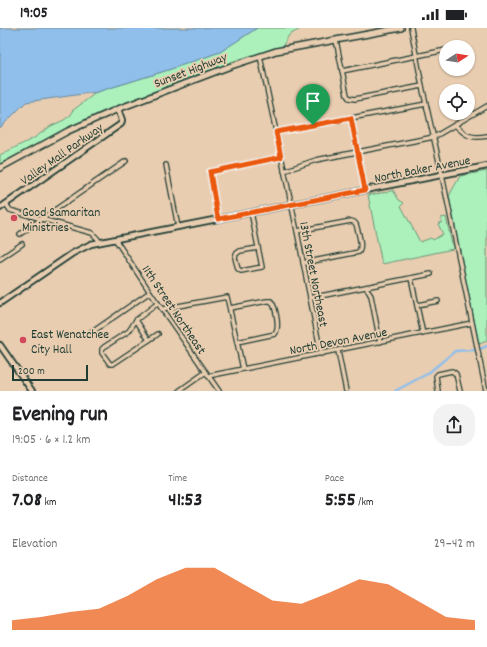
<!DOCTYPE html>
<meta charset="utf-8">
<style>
body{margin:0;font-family:Dekko,sans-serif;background:#f2f2f2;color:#202124;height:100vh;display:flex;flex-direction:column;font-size:15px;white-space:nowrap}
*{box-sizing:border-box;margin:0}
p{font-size:13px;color:#757577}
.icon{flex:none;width:22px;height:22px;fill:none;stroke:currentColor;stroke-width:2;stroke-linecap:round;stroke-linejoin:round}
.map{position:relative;height:363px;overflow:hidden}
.drawer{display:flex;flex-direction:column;background:#fff;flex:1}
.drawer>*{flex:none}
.needle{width:26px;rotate:78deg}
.tools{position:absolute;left:439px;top:12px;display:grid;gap:8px}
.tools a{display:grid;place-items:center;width:36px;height:36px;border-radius:50%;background:#fff;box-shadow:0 1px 3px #0004;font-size:20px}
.scale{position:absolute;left:12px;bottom:10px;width:76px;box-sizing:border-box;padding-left:4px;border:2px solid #1f3d34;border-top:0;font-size:11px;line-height:14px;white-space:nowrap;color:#1f3d34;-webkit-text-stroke:3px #e9cdb0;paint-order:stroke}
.pin{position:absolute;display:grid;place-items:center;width:34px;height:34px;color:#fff;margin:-41px -17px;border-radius:50% 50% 50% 0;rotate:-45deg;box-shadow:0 0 4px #0007}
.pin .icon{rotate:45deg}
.round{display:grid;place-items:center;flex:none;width:42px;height:42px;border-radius:16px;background:#f2f2f2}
.overview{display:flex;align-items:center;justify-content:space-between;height:68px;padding:0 12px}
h1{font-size:22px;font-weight:700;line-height:30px}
.stats{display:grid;grid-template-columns:repeat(3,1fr);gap:6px;height:68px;padding:4px 12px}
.stats div{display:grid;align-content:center}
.stats b{font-size:20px;font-weight:700}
.stats small{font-size:11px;font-weight:400}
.stats p{font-size:11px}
.chart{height:112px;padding:8px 12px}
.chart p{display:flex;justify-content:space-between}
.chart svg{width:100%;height:72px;margin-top:4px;fill:#ea580c;opacity:.7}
.status{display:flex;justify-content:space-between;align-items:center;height:28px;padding:0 20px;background:#fff;direction:ltr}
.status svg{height:11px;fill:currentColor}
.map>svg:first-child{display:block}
.green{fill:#acf1bc;stroke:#669778}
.water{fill:#91bfeb;stroke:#638ba2}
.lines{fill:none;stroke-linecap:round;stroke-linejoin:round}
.canal{stroke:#91bfeb;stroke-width:2.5}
.minor-casing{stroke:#1f3d34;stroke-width:6}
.major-casing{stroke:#1f3d34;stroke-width:8}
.highway-casing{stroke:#1f3d34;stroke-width:8}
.minor{stroke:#e9cdb0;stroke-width:3.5}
.major{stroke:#e9cdb0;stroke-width:4.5}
.highway{stroke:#e9cdb0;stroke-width:5}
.route-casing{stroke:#fff;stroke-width:8}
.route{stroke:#ea580c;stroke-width:5}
.poi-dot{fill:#d1495b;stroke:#e9cdb0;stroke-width:1.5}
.labels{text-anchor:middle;stroke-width:3.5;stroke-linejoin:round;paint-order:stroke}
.street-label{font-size:13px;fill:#1f3d34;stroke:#e9cdb0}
.poi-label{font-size:13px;fill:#1f3d34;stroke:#e9cdb0;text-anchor:start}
</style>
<div class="status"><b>19:05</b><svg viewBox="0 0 49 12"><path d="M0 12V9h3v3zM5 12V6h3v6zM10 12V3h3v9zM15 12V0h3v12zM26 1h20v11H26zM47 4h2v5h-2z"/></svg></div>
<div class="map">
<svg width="487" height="363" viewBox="0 0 487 363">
<rect width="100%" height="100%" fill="#e9cdb0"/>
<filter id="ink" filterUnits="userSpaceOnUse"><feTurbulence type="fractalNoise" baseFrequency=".025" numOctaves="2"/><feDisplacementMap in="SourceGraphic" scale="8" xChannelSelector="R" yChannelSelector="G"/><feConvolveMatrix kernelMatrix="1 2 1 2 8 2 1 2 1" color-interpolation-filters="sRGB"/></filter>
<g filter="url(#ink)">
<g class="green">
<polygon points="257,0 302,0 289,7 282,19 196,47 102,84 0,136 0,127 34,110 51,98 64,92 71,87 72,83 97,64 165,43 220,24"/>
<polygon points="487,143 487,313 479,316 449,168 460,148"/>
<polygon points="393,162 399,172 404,175 401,178 420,214 431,210 433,212 443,206 438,196 442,194 441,190 446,189 453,221 382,236 368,167 388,164"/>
</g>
<polygon class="water" points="0,0 257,0 220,24 165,43 97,64 26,74 0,100"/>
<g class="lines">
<g class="canal">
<polyline points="480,321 487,318"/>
<polyline points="395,363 427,346 455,323 474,322"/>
</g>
<g class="minor-casing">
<g id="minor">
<polyline points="411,0 422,58 442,147 486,363"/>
<polyline points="336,12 347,67 349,70 355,71 422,58"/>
<polyline points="260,28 297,203 321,326"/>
<polyline points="342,43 446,22"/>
<polyline points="351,90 365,162"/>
<path d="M455,97C466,108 471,111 487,108"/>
<polyline points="276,104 426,76"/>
<polyline points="166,137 178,199"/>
<polyline points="284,143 316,132 434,109 487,78"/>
<polyline points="6,176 10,182 13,183 92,205 97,210 100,214"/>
<polyline points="251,184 262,239 241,243 238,241 235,230 236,226 240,223 258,220"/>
<polyline points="218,191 210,144 281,129"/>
<path d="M297,203L351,193L354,194L356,196C358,204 363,217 359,224L303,235"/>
<polyline points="20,206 126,133"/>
<polyline points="115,211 150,264 219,363"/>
<polyline points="0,231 22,216"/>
<polyline points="411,250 423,306"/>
<polyline points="366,259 371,268 380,314"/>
<polyline points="310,270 431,246"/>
<polyline points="417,277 438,273"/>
<path d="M230,280L267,273H271C276,279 280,300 275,306L237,314"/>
<polyline points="162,281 227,269 243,341"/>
<polyline points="136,292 149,312"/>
<polyline points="158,306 113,336 110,336 102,325 102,321 104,319 129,303 136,292 158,275"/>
<polyline points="88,307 150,264"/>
<polyline points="338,323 346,363"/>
<polyline points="208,348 472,295"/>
<polyline points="179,363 206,344"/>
<polyline points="438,363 436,348 438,346 452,343 456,346 460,363"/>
</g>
</g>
<g class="major-casing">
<g id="major">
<polyline points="0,180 121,96 122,92 118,81"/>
<polyline points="0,275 73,225 91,216 487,138"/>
<polyline points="0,317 32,363"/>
</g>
</g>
<g class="highway-casing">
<polyline id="highway" points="0,140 68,103 118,81 228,39 276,23 401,0"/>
</g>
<use href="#minor" class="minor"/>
<use href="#major" class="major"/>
<use href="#highway" class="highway"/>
</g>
</g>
<g class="lines" filter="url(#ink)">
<g class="route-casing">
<polygon id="route" points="351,90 365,162 218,191 210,144 281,129 276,104"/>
</g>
<use href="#route" class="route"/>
</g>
<g class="poi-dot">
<circle cx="14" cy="190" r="4"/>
<circle cx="23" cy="312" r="4"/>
</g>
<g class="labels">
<g class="street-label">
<text transform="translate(190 41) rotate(-21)" y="5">Sunset Highway</text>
<text transform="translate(61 125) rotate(-35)" y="5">Valley Mall Parkway</text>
<text transform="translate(422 140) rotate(-11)" y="5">North Baker Avenue</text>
<text transform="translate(315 246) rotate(79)" y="5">13th Street Northeast</text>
<text transform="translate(175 281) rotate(56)" y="5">11th Street Northeast</text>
<text transform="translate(338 312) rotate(-11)" y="5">North Devon Avenue</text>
</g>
<g class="poi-label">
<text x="22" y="188">Good Samaritan<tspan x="22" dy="15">Ministries</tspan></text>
<text x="31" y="310">East Wenatchee<tspan x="31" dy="15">City Hall</tspan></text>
</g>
</g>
</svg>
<div class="tools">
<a><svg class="needle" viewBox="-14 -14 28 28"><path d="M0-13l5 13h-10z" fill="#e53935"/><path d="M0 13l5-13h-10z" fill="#757577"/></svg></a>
<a><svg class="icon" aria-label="locate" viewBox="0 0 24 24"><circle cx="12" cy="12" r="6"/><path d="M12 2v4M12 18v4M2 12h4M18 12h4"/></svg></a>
</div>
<div class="scale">200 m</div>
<div class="pin" style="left:313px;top:97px;background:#1e9e55"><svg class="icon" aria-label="arrive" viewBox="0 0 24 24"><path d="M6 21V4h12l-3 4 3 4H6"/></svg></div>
</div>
<section class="drawer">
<div class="overview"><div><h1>Evening run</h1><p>19:05 · 6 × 1.2 km</p></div><a class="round"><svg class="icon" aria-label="share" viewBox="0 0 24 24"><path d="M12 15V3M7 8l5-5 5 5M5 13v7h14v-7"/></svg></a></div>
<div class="stats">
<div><p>Distance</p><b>7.08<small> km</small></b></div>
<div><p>Time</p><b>41:53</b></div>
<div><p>Pace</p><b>5:55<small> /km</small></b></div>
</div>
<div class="chart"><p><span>Elevation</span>29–42 m</p>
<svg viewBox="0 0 160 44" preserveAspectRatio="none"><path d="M0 44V38L10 36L20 33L30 31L40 23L50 13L60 6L70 6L80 16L90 26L100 28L110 21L120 13L130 16L140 26L150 36L160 38V44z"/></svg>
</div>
</section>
